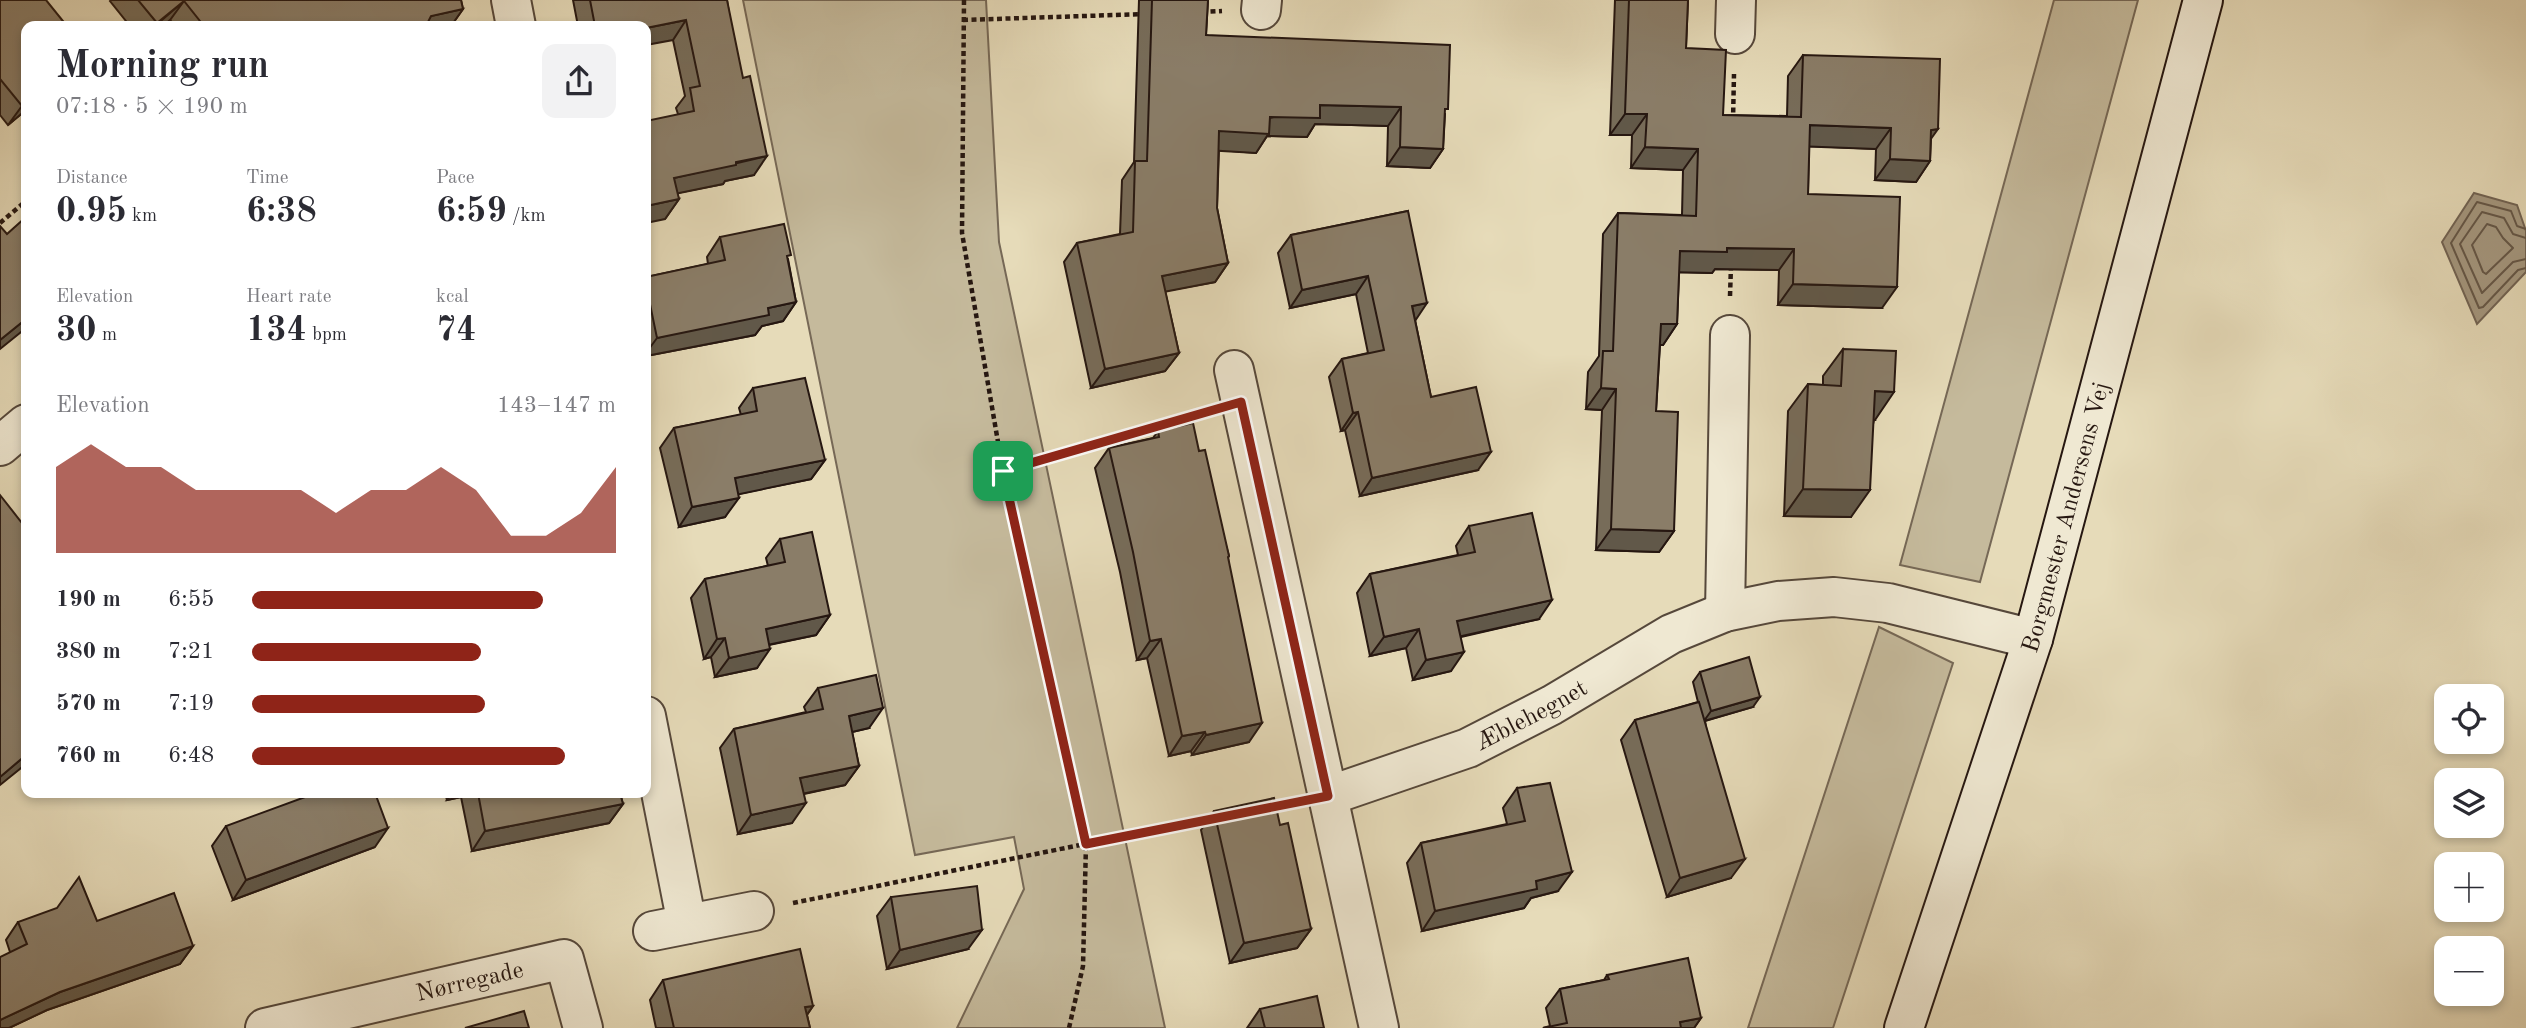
<!DOCTYPE html>
<meta charset="utf-8">
<style>
body{margin:0;font-family:"Old Standard TT",serif;background:#f2f2f3;color:#2b2b33;height:100vh;display:flex;flex-direction:column;font-size:26px;white-space:nowrap}
*{box-sizing:border-box;margin:0}
p{font-size:23px;color:#7c7c81}
.icon{flex:none;width:38px;height:38px;fill:none;stroke:currentColor;stroke-width:2;stroke-linecap:round;stroke-linejoin:round}
.map{position:relative;flex:1;overflow:hidden}
.sheet{position:absolute;left:21px;top:21px;width:630px;height:777px;display:flex;flex-direction:column;background:#fff;border-radius:14px;box-shadow:0 4px 10px #0003}
.sheet>*{flex:none}
.controls{position:absolute;left:2434px;top:684px;display:grid;gap:14px}
.controls a{display:grid;place-items:center;width:70px;height:70px;border-radius:14px;background:#fff;box-shadow:0 4px 10px #0003;font-size:35px}
.pin{position:absolute;display:grid;place-items:center;width:60px;height:60px;color:#fff;margin:-30px;border-radius:14px;box-shadow:0 4px 10px #0006}
.round{display:grid;place-items:center;flex:none;width:74px;height:74px;border-radius:14px;background:#f2f2f3}
.head{display:flex;align-items:center;justify-content:space-between;height:119px;padding:0 35px}
h1{font-size:38px;font-weight:600;line-height:52px}
.metrics{display:grid;grid-template-columns:repeat(3,1fr);gap:10px;height:119px;padding:7px 35px}
.metrics div{display:grid;align-content:center}
.metrics b{font-size:35px;font-weight:600}
.metrics small{font-size:19px;font-weight:400}
.metrics p{font-size:19px}
.chart{height:196px;padding:14px 35px}
.chart p{display:flex;justify-content:space-between}
.chart svg{width:100%;height:126px;margin-top:7px;fill:#8f2418;opacity:.7}
ul{padding:0 35px;list-style:none;font-size:23px}
li{display:grid;grid-template-columns:112px 84px 1fr;align-items:center;height:52px}
li i{height:18px;border-radius:9px;background:#8f2418}
.map>svg:first-child{display:block}
.green{fill:#c5ba9c;stroke:#766856;stroke-width:2}
.water{fill:#a59880;stroke:#726454;stroke-width:2}
.lines{fill:none;stroke-linecap:round;stroke-linejoin:round}
.shore{stroke:#665848;stroke-width:2}
.street-casing{stroke:#56483b;stroke-width:42}
.secondary-casing{stroke:#261711;stroke-width:42}
.path{stroke:#261711;stroke-width:4.5;stroke-dasharray:5 3.5;stroke-linecap:butt}
.street{stroke:#efe8d2;stroke-width:38}
.secondary{stroke:#efe8d2;stroke-width:38}
.wall{fill:#776c59;stroke:#261711;stroke-width:2}
.shaded-wall{fill:#615849;stroke:#261711;stroke-width:2}
.building{fill:#8a7d68;stroke:#261711;stroke-width:2}
.route-casing{stroke:#fff;stroke-width:14}
.route{stroke:#8f2418;stroke-width:9}
.labels{text-anchor:middle;stroke-width:5;stroke-linejoin:round;paint-order:stroke}
.street-label{font-size:24px;fill:#261711;stroke:#efe8d2}
</style>
<div class="map">
<svg width="2526" height="1028" viewBox="0 0 2526 1028">
<rect width="100%" height="100%" fill="#e6dbb9"/>
<filter id="stains"><feTurbulence type="fractalNoise" baseFrequency=".00286" numOctaves="4"/><feColorMatrix values="0 0 0 0 .2 0 0 0 0 .09 0 0 0 0 .02 0 0 0 .5 -.17"/></filter>
<radialGradient id="worn" r=".72"><stop offset=".6" stop-color="#630" stop-opacity="0"/><stop offset="1" stop-color="#630" stop-opacity=".3"/></radialGradient>
<g class="green">
<polygon points="743,0 986,0 999,242 1165,1028 957,1028 1024,889 1014,837 915,855"/>
<polygon points="2054,0 2138,0 1980,582 1900,565"/>
<polygon points="1879,627 1953,663 1833,1028 1748,1028"/>
</g>
<polygon class="water" points="2474,193 2517,205 2526,231 2526,272 2477,324 2442,242"/>
<g class="lines">
<g class="shore">
<polygon points="2487,224 2496,227 2503,238 2513,248 2486,274 2483,272 2472,245"/>
<polyline points="2526,229 2517,226 2511,211 2477,202 2451,243 2479,308 2483,307 2518,270 2526,268"/>
<polyline points="2526,238 2513,234 2504,218 2482,212 2460,244 2482,293 2513,262 2526,259"/>
</g>
<g class="street-casing">
<g id="street">
<polyline points="511,0 516,26"/>
<polyline points="1261,10 1262,0"/>
<polyline points="1735,34 1736,0"/>
<polyline points="1234,370 1379,1028"/>
<polyline points="0,446 26,424"/>
<polyline points="1725,612 1730,335"/>
<polyline points="646,716 687,924"/>
<path id="s1" d="M1328,796L1468,748L1552,705L1671,634L1725,612L1778,601L1834,597L1888,603L2033,639"/>
<polyline points="653,931 754,911"/>
<path id="s2" d="M265,1028L564,959L583,1028"/>
</g>
</g>
<g class="secondary-casing">
<g id="secondary">
<path id="s3" d="M1904,1028L2033,639L2203,0"/>
</g>
</g>
<g class="path">
<polyline points="964,0 962,233 1003,471 1086,844 1083,966 1069,1028"/>
<polyline points="1202,12 1222,11"/>
<polyline points="963,20 1145,14"/>
<polyline points="1733,121 1734,74"/>
<polyline points="0,223 26,201"/>
<polyline points="1730,296 1731,266"/>
<polyline points="1003,471 1200,414"/>
<polyline points="793,903 1214,818"/>
</g>
<use href="#street" class="street"/>
<use href="#secondary" class="secondary"/>
</g>
<g class="wall">
<polygon points="0,0 26,110 8,125 0,115"/>
<polygon points="111,0 461,0 463,9 451,26 175,26 170,20 163,26 130,26 110,1"/>
<polygon points="573,0 727,0 754,175 725,181 723,184 677,193 679,199 665,219 678,114 676,108 685,96 673,40 646,26 578,26"/>
<polygon points="1139,0 1208,0 1206,35 1445,114 1443,149 1430,168 1387,166 1388,126 1315,124 1307,137 1267,136 1256,153 1219,150 1217,208 1228,263 1215,282 1165,291 1179,353 1165,371 1091,388 1064,262 1077,243 1120,234 1122,180 1134,162"/>
<polygon points="1615,0 1688,0 1686,48 1723,115 1787,116 1788,76 1803,55 1931,139 1930,161 1916,182 1875,180 1876,149 1809,146 1808,194 1882,308 1778,305 1779,270 1715,269 1712,273 1679,272 1677,324 1663,345 1660,345 1656,411 1674,531 1659,552 1596,550 1602,410 1586,409 1588,372 1599,356 1603,234 1618,213 1682,215 1683,170 1631,168 1632,135 1610,135"/>
<polygon points="1408,211 1415,320 1431,397 1478,470 1360,496 1345,430 1341,431 1329,377 1342,359 1368,353 1356,294 1290,308 1278,253 1291,235"/>
<polygon points="720,237 788,259 796,302 783,321 762,326 755,335 646,356 646,277 708,264 707,257"/>
<polygon points="1843,349 1875,420 1874,420 1851,517 1784,516 1788,411 1808,384 1823,385 1823,376"/>
<polygon points="753,388 825,460 811,479 738,494 725,517 679,527 660,448 674,428 741,415 739,408"/>
<polygon points="1158,431 1199,451 1229,556 1228,558 1249,742 1192,755 1191,751 1169,756 1147,658 1137,660 1120,572 1095,468 1109,448 1153,438"/>
<polygon points="1469,526 1539,619 1461,637 1451,671 1413,680 1406,648 1370,656 1357,593 1370,574 1458,555 1456,546"/>
<polygon points="780,539 830,615 816,635 769,645 757,668 715,677 711,657 704,659 691,598 705,579 768,566 766,558"/>
<polygon points="1700,672 1753,707 1705,721 1731,878 1667,897 1621,740 1635,720 1698,702 1693,682"/>
<polygon points="818,688 869,728 852,732 859,766 845,785 804,794 792,823 738,834 720,748 734,729 806,712 804,707"/>
<polygon points="1517,788 1558,891 1531,898 1524,908 1422,931 1407,863 1421,843 1507,824 1503,808"/>
<polygon points="445,793 620,793 623,804 609,823 472,851 461,797 447,800"/>
<polygon points="1214,811 1280,825 1311,929 1297,948 1230,963 1201,830"/>
<polygon points="226,826 375,847 233,900 212,846"/>
<polygon points="891,897 968,949 887,969 877,916"/>
<polygon points="97,921 193,946 180,964 47,1010 9,1028 0,1028 10,952 6,940 18,922"/>
<polygon points="1607,975 1701,1018 1694,1028 1543,1028 1550,1026 1546,1008 1560,989 1604,980"/>
<polygon points="663,980 813,1006 807,1015 810,1028 656,1028 650,1000"/>
<polygon points="1260,1009 1324,1028 1247,1028"/>
</g>
<g class="shaded-wall">
<polygon points="184,1 170,20 163,26 155,26"/>
<polygon points="463,9 451,26 424,26 431,16"/>
<polygon points="686,20 673,40 646,45 646,28"/>
<polygon points="26,102 26,110 8,125 22,106"/>
<polygon points="1320,105 1401,107 1388,126 1315,124 1307,137 1267,136 1256,153 1206,150 1219,131"/>
<polygon points="1625,114 1647,114 1632,135 1610,135"/>
<polygon points="1810,125 1891,128 1876,149 1795,146"/>
<polygon points="1938,129 1923,150 1931,130"/>
<polygon points="1400,147 1443,149 1430,168 1387,166"/>
<polygon points="1645,147 1698,149 1683,170 1631,168"/>
<polygon points="767,156 754,175 725,181 723,184 660,197 674,178"/>
<polygon points="1890,159 1930,161 1916,182 1875,180"/>
<polygon points="679,199 665,219 646,223 646,206"/>
<polygon points="1727,248 1794,249 1779,270 1715,269 1712,273 1665,272 1680,251"/>
<polygon points="1228,263 1215,282 1148,295 1162,276"/>
<polygon points="1368,276 1356,294 1290,308 1302,290"/>
<polygon points="1793,284 1897,287 1882,308 1778,305"/>
<polygon points="796,302 783,321 762,326 755,335 646,356 646,353 657,338 768,308"/>
<polygon points="1427,303 1415,321 1412,306"/>
<polygon points="26,319 26,328 0,349 0,340"/>
<polygon points="1661,324 1677,324 1663,345 1647,345"/>
<polygon points="1179,353 1165,371 1091,388 1105,369"/>
<polygon points="1601,388 1616,389 1602,410 1586,409"/>
<polygon points="1875,391 1894,392 1875,420 1856,419"/>
<polygon points="1358,412 1345,430 1341,431 1353,413"/>
<polygon points="1491,452 1478,470 1360,496 1372,478"/>
<polygon points="825,460 811,479 721,498 735,478"/>
<polygon points="1803,489 1870,490 1851,517 1784,516"/>
<polygon points="739,498 725,517 679,527 692,507"/>
<polygon points="1611,529 1674,531 1659,552 1596,550"/>
<polygon points="1552,600 1539,619 1444,640 1457,621"/>
<polygon points="830,615 816,635 752,648 766,629"/>
<polygon points="1419,629 1406,648 1370,656 1384,637"/>
<polygon points="725,638 711,657 704,659 717,639"/>
<polygon points="1161,639 1147,658 1137,660 1150,641"/>
<polygon points="770,649 757,668 715,677 729,658"/>
<polygon points="1464,652 1451,671 1413,680 1426,660"/>
<polygon points="1760,697 1753,707 1704,721 1711,711"/>
<polygon points="883,708 869,728 835,736 849,716"/>
<polygon points="1262,723 1249,742 1192,755 1206,735"/>
<polygon points="1205,732 1191,751 1169,756 1182,736"/>
<polygon points="26,755 26,764 0,785 0,777"/>
<polygon points="859,766 845,785 787,797 800,778"/>
<polygon points="452,793 464,793 461,797 447,800"/>
<polygon points="806,803 792,823 738,834 751,815"/>
<polygon points="623,804 609,823 472,851 485,831"/>
<polygon points="388,828 375,847 233,900 246,880"/>
<polygon points="1745,859 1731,878 1667,897 1680,878"/>
<polygon points="1572,872 1558,891 1531,898 1524,908 1422,931 1435,911 1536,881"/>
<polygon points="1311,929 1297,948 1230,963 1244,943"/>
<polygon points="982,930 968,949 887,969 900,950"/>
<polygon points="193,946 180,964 47,1010 9,1028 0,1028 0,1020 60,992"/>
<polygon points="813,1006 799,1026 805,1007"/>
<polygon points="1701,1018 1694,1028 1676,1028 1680,1022"/>
</g>
<g class="building">
<polygon points="0,0 46,0 67,26 26,26 26,102 22,106 0,79"/>
<polygon points="138,0 461,0 463,9 431,16 426,26 204,26 184,1 157,23"/>
<polygon points="590,0 727,0 743,78 750,76 767,156 736,162 736,165 674,178 679,199 646,206 646,121 694,111 690,88 700,86 686,20 646,28 646,26 595,26"/>
<polygon points="1152,0 1208,0 1206,35 1450,45 1448,109 1445,109 1443,149 1400,147 1401,107 1320,105 1320,118 1270,117 1269,134 1219,131 1217,208 1228,263 1162,276 1179,353 1105,369 1077,243 1133,232 1135,161 1147,161"/>
<polygon points="1629,0 1688,0 1686,48 1726,50 1723,115 1801,117 1803,55 1940,59 1938,129 1931,130 1930,161 1890,159 1891,128 1810,125 1808,194 1900,197 1897,287 1793,284 1794,249 1727,248 1727,252 1680,251 1677,324 1661,324 1656,411 1678,412 1674,531 1611,529 1616,389 1601,388 1603,351 1613,351 1618,213 1696,216 1698,149 1645,147 1647,114 1625,114"/>
<polygon points="1408,211 1427,303 1412,306 1431,397 1476,387 1491,452 1372,478 1358,412 1353,413 1342,359 1384,350 1368,276 1302,290 1291,235"/>
<polygon points="26,217 26,319 0,340 0,226 7,234"/>
<polygon points="784,224 791,255 787,256 796,302 768,308 769,315 657,338 646,285 646,277 725,260 720,237"/>
<polygon points="1843,349 1896,351 1894,392 1875,391 1870,490 1803,489 1808,384 1841,386"/>
<polygon points="805,378 825,460 735,478 739,498 692,507 674,428 757,411 753,388"/>
<polygon points="1193,423 1199,451 1205,450 1229,556 1228,557 1262,723 1206,735 1205,732 1182,736 1161,639 1150,641 1133,552 1109,448 1159,437 1158,431"/>
<polygon points="0,495 22,523 26,520 26,755 0,777"/>
<polygon points="1532,513 1552,600 1457,621 1464,652 1426,660 1419,629 1384,637 1370,574 1475,552 1469,526"/>
<polygon points="812,532 830,615 766,629 770,649 729,658 725,638 717,639 705,579 785,562 780,539"/>
<polygon points="1749,657 1760,697 1711,711 1700,672"/>
<polygon points="876,675 883,708 849,716 859,766 800,778 806,803 751,815 734,729 823,709 818,688"/>
<polygon points="1699,702 1745,859 1680,878 1635,720"/>
<polygon points="1550,783 1572,872 1536,881 1537,889 1435,911 1421,843 1525,821 1517,788"/>
<polygon points="316,793 375,793 388,828 246,880 226,826"/>
<polygon points="478,793 620,793 623,804 485,831"/>
<polygon points="1274,798 1280,825 1288,823 1311,929 1244,943 1214,811"/>
<polygon points="79,877 97,921 174,893 193,946 60,992 0,1020 0,957 27,944 18,922 57,908"/>
<polygon points="977,886 982,930 900,950 891,897"/>
<polygon points="800,949 813,1006 805,1007 810,1028 674,1028 663,980"/>
<polygon points="1688,958 1701,1018 1680,1022 1681,1028 1543,1028 1567,1023 1560,989 1609,979 1607,975"/>
<polygon points="1317,996 1324,1028 1265,1028 1260,1009"/>
<polygon points="524,1011 529,1028 465,1028"/>
</g>
<g class="lines">
<g class="route-casing">
<polygon id="route" points="1241,402 1328,796 1086,844 1003,471"/>
</g>
<use href="#route" class="route"/>
</g>
<g class="labels">
<g class="street-label">
<text dy="8" stroke="none"><textPath href="#s3" startOffset="536">Borgmester Andersens Vej</textPath></text>
<text dy="8" stroke="none"><textPath href="#s1" startOffset="219">Æblehegnet</textPath></text>
<text dy="8" stroke="none"><textPath href="#s2" startOffset="210">Nørregade</textPath></text>
</g>
</g>
<rect width="100%" height="100%" filter="url(#stains)"/>
<rect width="100%" height="100%" fill="url(#worn)"/>
</svg>
<div class="controls">
<a><svg class="icon" aria-label="locate" viewBox="0 0 24 24"><circle cx="12" cy="12" r="6"/><path d="M12 2v4M12 18v4M2 12h4M18 12h4"/></svg></a>
<a><svg class="icon" aria-label="layers" viewBox="0 0 24 24"><path d="M12 4l9 5-9 5-9-5zM3 14l9 5 9-5"/></svg></a>
<a>+</a>
<a>−</a>
</div>
<div class="pin" style="left:1003px;top:471px;background:#1e9e55"><svg class="icon" aria-label="arrive" viewBox="0 0 24 24"><path d="M6 21V4h12l-3 4 3 4H6"/></svg></div>
<section class="sheet">
<div class="head"><div><h1>Morning run</h1><p>07:18 · 5 × 190 m</p></div><a class="round"><svg class="icon" aria-label="share" viewBox="0 0 24 24"><path d="M12 15V3M7 8l5-5 5 5M5 13v7h14v-7"/></svg></a></div>
<div class="metrics">
<div><p>Distance</p><b>0.95<small> km</small></b></div>
<div><p>Time</p><b>6:38</b></div>
<div><p>Pace</p><b>6:59<small> /km</small></b></div>
</div>
<div class="metrics">
<div><p>Elevation</p><b>30<small> m</small></b></div>
<div><p>Heart rate</p><b>134<small> bpm</small></b></div>
<div><p>kcal</p><b>74</b></div>
</div>
<div class="chart"><p><span>Elevation</span>143–147 m</p>
<svg viewBox="0 0 160 44" preserveAspectRatio="none"><path d="M0 44V14L10 6L20 14L30 14L40 22L50 22L60 22L70 22L80 30L90 22L100 22L110 14L120 22L130 38L140 38L150 30L160 14V44z"/></svg>
</div>
<ul>
<li><b>190 m</b>6:55<i style="width:80%"></i></li>
<li><b>380 m</b>7:21<i style="width:63%"></i></li>
<li><b>570 m</b>7:19<i style="width:64%"></i></li>
<li><b>760 m</b>6:48<i style="width:86%"></i></li>
</ul>
</section>
</div>
